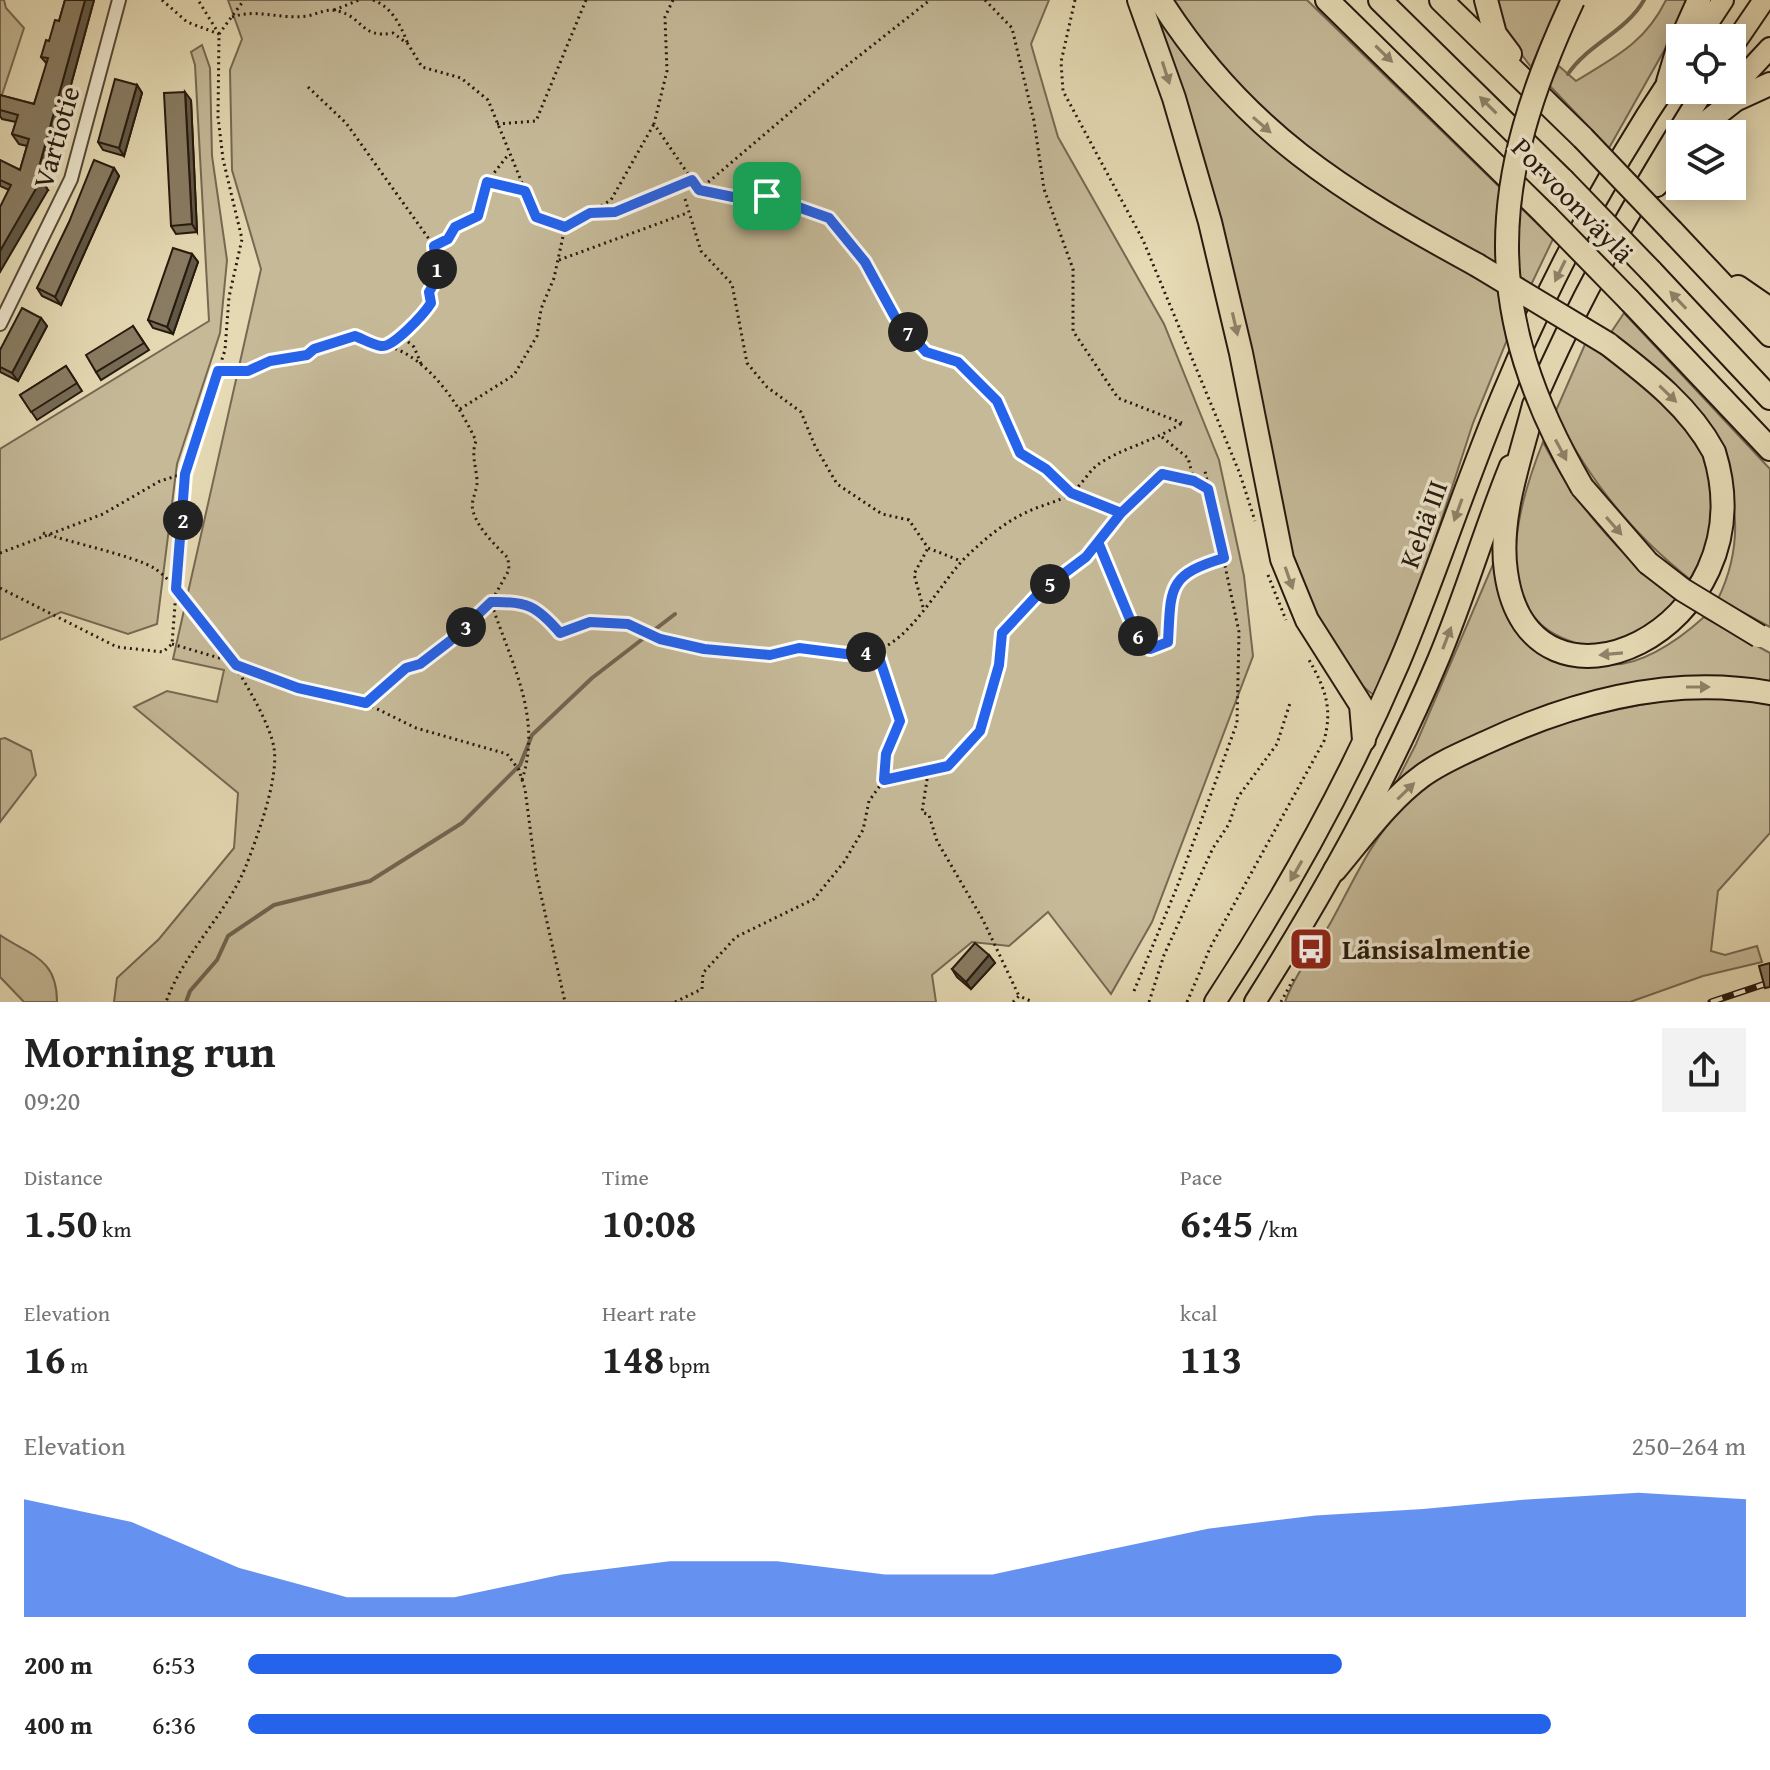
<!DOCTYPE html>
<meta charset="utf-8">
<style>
body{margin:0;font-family:"Gentium Book Plus",serif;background:#f2f2f2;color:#222;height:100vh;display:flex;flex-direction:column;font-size:30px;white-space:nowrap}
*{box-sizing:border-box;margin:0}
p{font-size:26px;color:#767676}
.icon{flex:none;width:44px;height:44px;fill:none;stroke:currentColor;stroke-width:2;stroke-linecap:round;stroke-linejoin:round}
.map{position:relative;height:1002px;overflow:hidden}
.side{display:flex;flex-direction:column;background:#fff;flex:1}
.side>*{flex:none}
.tools{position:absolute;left:1666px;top:24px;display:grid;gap:16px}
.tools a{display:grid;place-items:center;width:80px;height:80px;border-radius:0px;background:#fff;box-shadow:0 4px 20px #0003;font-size:40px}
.pin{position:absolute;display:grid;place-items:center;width:68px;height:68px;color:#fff;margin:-34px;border-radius:16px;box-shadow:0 4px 12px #0006}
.km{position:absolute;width:40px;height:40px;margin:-20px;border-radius:50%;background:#222;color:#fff;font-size:22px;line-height:40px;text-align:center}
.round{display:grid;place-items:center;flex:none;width:84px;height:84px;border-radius:0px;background:#f2f2f2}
.overview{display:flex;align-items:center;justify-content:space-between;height:136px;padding:0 24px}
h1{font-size:44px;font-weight:800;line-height:60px}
.metrics{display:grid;grid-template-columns:repeat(3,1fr);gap:12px;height:136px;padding:8px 24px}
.metrics div{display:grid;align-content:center}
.metrics b{font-size:40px;font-weight:800}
.metrics small{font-size:22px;font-weight:400}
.metrics p{font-size:22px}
.chart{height:224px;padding:16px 24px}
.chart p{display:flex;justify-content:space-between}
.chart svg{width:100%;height:144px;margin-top:8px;fill:#2563eb;opacity:.7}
ul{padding:0 24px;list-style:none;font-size:26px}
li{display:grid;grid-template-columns:128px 96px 1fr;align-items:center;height:60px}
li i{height:20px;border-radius:10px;background:#2563eb}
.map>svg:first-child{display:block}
.green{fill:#c5b998;stroke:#766953;stroke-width:2}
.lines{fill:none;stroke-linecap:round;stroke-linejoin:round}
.stream{stroke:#726550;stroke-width:4}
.minor-casing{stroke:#564938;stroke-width:16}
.trunk-casing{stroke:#26190e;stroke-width:24}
.motorway-casing{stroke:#26190e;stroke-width:26}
.path{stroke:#26190e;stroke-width:3;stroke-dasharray:2 4;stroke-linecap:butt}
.minor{stroke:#eee7ce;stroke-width:12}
.trunk{stroke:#e5dab4;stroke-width:20}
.motorway{stroke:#e5dab4;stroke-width:22}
.rail-casing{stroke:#26190e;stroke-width:7}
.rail{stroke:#eee7ce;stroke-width:4;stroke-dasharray:12;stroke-linecap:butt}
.motorway-bridge-casing{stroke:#26190e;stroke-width:26;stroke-linecap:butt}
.motorway-bridge{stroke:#e5dab4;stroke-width:22}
.wall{fill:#766c56;stroke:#26190e;stroke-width:2}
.shaded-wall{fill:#605846;stroke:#26190e;stroke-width:2}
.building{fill:#897d64;stroke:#26190e;stroke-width:2}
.oneway{fill:#8f8369}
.route-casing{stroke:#fff;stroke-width:16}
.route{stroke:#2563eb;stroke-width:10}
.labels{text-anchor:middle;stroke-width:7;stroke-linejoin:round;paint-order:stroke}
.street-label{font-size:28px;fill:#26190e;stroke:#eee7ce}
.poi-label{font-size:28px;font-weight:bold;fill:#26190e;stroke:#eee7ce;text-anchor:start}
</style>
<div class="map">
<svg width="1770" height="1002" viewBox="0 0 1770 1002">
<rect width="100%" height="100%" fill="#e5dab4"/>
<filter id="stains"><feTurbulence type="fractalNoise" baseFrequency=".0025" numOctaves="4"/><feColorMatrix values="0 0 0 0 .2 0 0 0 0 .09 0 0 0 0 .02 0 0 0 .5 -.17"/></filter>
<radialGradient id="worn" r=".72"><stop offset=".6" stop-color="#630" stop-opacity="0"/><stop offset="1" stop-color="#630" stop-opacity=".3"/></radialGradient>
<g class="green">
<polygon points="0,0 4,0 6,8 24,28 0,101"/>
<polygon points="228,0 1049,0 1031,44 1058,137 1164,324 1219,460 1244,576 1253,656 1152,922 1111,994 1048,912 1009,946 972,942 932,975 936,1002 114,1002 117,978 159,939 234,848 238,793 134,707 167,691 217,702 224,670 173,659 261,269 232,170 230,70 242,39"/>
<path d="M1170,0H1307L1553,239L1530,287C1445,238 1330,184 1261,116C1226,82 1197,41 1170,0Z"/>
<polygon points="1493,0 1561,0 1531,67 1506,34"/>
<path d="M1666,0H1689L1674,33L1609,148L1549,85L1559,66L1576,81C1615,57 1645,43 1666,0Z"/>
<path d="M1154,10C1192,58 1228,109 1275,149C1341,207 1424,245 1498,291L1507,340L1473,423L1420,586L1375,696C1332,666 1313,612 1294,566Z"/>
<polygon points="202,45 210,68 212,156 227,260 220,333 177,464 157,624 128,634 61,612 0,640 0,449 209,321 195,65 191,52"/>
<path d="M1624,313L1770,469V627L1718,599C1770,491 1694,394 1610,334Z"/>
<path d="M1586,342C1628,369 1710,432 1718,485C1721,504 1707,567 1704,590C1639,542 1592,486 1555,413Z"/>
<path d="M1543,442C1577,509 1628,564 1688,608C1670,619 1650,634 1630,642C1615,648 1585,647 1570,641C1485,612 1519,502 1543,442Z"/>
<path d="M1497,555L1509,609C1534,623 1574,653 1599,662C1633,674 1681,638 1704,617L1770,653V685L1632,689L1388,799L1416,744Z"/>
<path d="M1701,696L1770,701V833L1718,891L1711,951L1725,955L1757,946L1762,962L1703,976L1630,1002H1285C1295,974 1316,948 1331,922C1352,884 1371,840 1402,808C1469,740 1609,706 1701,696Z"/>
<polygon points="5,738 31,751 36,775 0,822 0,739"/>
<path d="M0,935C31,956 57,958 57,1002H24L0,977Z"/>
</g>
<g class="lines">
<g class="stream">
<path d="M1568,74C1588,44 1626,32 1644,0"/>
<polyline points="186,1002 190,991 217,960 228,936 274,905 370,881 462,823 520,765 532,735 592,678 675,614"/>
</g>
<g class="minor-casing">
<polyline id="minor" points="0,324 71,179 119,0"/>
</g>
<g class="trunk-casing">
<g id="trunk">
<polyline points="1698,38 1723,0"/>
<polyline points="1732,47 1764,0"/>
<polyline points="1732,89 1770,48"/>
<polyline points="1657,186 1680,156"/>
<path d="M1533,406C1580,295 1640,192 1704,90"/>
<path d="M1215,1002C1286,894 1348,782 1399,663C1436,576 1464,486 1501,398C1548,284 1608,171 1677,69"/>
<path d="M1255,1002C1324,893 1388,779 1438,660C1465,596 1484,530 1510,466"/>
</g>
</g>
<g class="motorway-casing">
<g id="motorway">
<polyline points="1139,0 1174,98 1210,222 1241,353 1282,559 1307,620 1361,705 1364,740"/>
<path d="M1160,0C1244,132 1343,192 1477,265"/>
<polyline points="1327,0 1546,215"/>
<polyline points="1380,0 1563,180"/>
<polyline points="1441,0 1583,138"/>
<polyline points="1486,0 1495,34 1510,54"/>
<polyline points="1682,38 1699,0"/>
<polyline points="1668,82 1680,42"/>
<polyline points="1703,125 1735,100 1770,84"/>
<polyline points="1672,231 1770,335"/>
<polyline points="1651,271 1770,398"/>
<polyline points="1738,287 1770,309"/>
<polyline points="1629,300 1770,449"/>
<path d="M1534,405C1521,457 1498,517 1506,572C1529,741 1770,631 1714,452C1690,407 1648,375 1608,344"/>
<polyline points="1582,487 1648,563"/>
<path d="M1335,870C1362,838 1388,801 1422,776C1441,762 1465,752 1487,742C1575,701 1672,675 1770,693"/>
</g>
</g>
<g class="path">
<polyline points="162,0 187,22 219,34"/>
<path d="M373,0C392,7 401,26 408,44"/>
<polyline points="673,0 665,17 667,71 654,124 699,190 733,197 767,196 829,218 865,262 895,317 926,352 958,362 997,401 1020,453 1046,469 1071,493 1121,513"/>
<polyline points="985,0 1012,28 1034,121 1044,189 1073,269 1073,331 1118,398 1182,423"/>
<polyline points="1075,0 1061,62 1063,91 1143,240 1240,474 1255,521"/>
<polyline points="334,10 359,0"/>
<path d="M232,17C258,8 280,20 307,16C318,14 326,8 338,11C363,17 361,39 393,33L408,44L422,67L461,78L488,100L536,217L565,227"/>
<polyline points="219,34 244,0"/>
<polyline points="308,87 346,123 434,246"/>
<polyline points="497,124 536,121 586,0"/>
<polyline points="487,182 525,191"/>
<polyline points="699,190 826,82 930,0"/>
<polyline points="685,199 701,251 732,284 747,363 767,387 801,412 815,446 837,484 882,514 909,520 928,548 961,561"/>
<polyline points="594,213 615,212 692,180"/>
<polyline points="559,260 687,213"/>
<polyline points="399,334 414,347 422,366"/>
<polyline points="389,345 421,318 431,303 429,292 438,277 434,246 448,239 455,227 478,216 487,182 508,155"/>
<path d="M218,371H248L270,361L307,355L314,349L355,336C367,341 379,343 391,347C430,360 460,406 476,441C471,454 476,466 477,480C478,490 470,500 473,511C478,529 496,546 508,558L509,570L491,602L450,641L420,664L406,668L366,703"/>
<polyline points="460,409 514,375 537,336 541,309 554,278 565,227 611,200 654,124"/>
<polyline points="1162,437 1188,458 1194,481 1207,488"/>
<path d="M43,533C69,542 134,556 154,568C190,592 267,705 274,748C279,779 257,837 246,866C226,915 184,952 166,1002"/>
<path d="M1098,542L1136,634L1150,649L1168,642C1171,588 1167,574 1224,558"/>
<polyline points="0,553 103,514 160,481 183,474"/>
<polyline points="1268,575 1286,620"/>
<polyline points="0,588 117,647 163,652 172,644 185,474 225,350 229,297 242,239 223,159 218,117 219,34 198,0"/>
<polyline points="923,607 914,574 928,548"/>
<polyline points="172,644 226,660 298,688 359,700 416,728 507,754 519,770 525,789 536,873 565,1002"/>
<polyline points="877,651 900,721 886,754 884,780"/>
<polyline points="928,773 922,812 929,815 937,841 983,920 1019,996"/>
<path d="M522,780C543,716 510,661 491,602C527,601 537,606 560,633C627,607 642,640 705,649C725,652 751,657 771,655C781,654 791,649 801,649C825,648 847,656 873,651C910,644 942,579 968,555C986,538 1005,522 1027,512C1041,505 1059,502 1071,493C1081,486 1087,474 1096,466C1118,449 1156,441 1182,423"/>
<polyline points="1134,991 1177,887 1237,723 1239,632 1205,471"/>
<polyline points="675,1002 702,989 703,973 736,937 814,899 844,862 863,830 869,801 884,780 948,766 980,731 999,665 1002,633 1042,590 1086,557 1121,513 1162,474 1194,481"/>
<polyline points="1013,1002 1019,996 1033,1002"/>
<polyline points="1149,1002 1164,955 1213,848 1229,824 1238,797 1277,744 1290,703"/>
<path d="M1187,1002L1210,948L1324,741C1333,707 1325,688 1308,658"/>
<polyline points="1281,1002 1295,976"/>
</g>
<use href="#minor" class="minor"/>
<use href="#trunk" class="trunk"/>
<use href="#motorway" class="motorway"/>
<g class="rail-casing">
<polyline id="rail" points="1711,1002 1765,984"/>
</g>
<use href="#rail" class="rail"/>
<g class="motorway-bridge-casing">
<g id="motorway-bridge">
<path d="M1573,0C1488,182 1479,310 1582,487"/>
<polyline points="1583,138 1672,231"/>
<polyline points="1563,180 1651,271"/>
<polyline points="1546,215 1629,300"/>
<polyline points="1477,265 1608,344"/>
<polyline points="1648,563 1683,590 1759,636"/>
</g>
</g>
<use href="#motorway-bridge" class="motorway-bridge"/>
</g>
<g class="wall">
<polygon points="65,0 94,0 44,184 48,190 9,190 0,186 0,160 20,170 27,146 19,144 12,134 16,122 2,119 0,116 0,95 34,104 47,64 41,57 59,21"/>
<polygon points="137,85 142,93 124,156 103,150 98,142"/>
<polygon points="191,100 197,232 176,234 171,226"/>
<polygon points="114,168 119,176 61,305 42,296 37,288"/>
<polygon points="192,254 198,262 173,334 153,328 148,320"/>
<polygon points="41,318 47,326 18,381 0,372 0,350"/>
<polygon points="133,326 149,350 101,380 96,372"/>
<polygon points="66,366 82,391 37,420 20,395"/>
<polygon points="989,955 995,963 971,989 957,977 952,969"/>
</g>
<g class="shaded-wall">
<polygon points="85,0 94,0 44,184 48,190 0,272 0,251 36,178"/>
<polygon points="137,85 142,93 124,156 119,148"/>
<polygon points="185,92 191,100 197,232 192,224"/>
<polygon points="114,168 119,176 61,305 55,297"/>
<polygon points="192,254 198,262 173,334 167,327"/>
<polygon points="41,318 47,326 18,381 12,373"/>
<polygon points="989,955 995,963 971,989 966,982"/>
</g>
<g class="building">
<polygon points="65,0 85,0 36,178 41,180 0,251 0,207 11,185 0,180 0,160 20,170 29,139 12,134 18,115 0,110 0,95 34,104 48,58 41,57 46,40 49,41 55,20 59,21"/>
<polygon points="115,79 137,85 119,148 98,142"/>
<polygon points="185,92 192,224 171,226 164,93"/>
<polygon points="94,160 114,168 55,297 37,288 69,222"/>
<polygon points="173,248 192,254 167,327 148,320"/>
<polygon points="22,308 41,318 12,373 0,367 0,350"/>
<polygon points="133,326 144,343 96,372 86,355"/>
<polygon points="66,366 77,383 31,412 20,395"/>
<polygon points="975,943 989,955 966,982 952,969"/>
<polygon points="1770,963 1770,987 1765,988 1759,966"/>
</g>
<defs><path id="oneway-solid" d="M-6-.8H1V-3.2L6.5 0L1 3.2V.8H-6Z" transform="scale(2)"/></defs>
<g class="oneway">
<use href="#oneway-solid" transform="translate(1384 54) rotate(44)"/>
<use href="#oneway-solid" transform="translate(1166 73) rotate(72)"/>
<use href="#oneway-solid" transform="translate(1488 105) rotate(-135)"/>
<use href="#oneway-solid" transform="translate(1262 125) rotate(41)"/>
<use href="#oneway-solid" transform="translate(1560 271) rotate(116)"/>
<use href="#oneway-solid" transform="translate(1678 300) rotate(-133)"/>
<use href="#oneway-solid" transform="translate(1235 324) rotate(77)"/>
<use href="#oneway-solid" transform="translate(1668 394) rotate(44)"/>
<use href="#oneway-solid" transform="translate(1561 450) rotate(62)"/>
<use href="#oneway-solid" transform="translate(1458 510) rotate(110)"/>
<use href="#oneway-solid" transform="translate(1614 526) rotate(49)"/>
<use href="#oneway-solid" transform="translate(1289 578) rotate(71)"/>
<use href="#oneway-solid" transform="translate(1447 638) rotate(-69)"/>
<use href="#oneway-solid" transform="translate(1611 654) rotate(175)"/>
<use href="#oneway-solid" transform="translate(1698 687)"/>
<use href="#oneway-solid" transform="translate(1406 791) rotate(-44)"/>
<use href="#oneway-solid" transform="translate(1296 871) rotate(120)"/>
</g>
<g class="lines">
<g class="route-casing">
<path id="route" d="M767,196L733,197L699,190L692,180L615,212L590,213L565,227L536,217L525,191L487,182L478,216L455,227L448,239L434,246L438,277L429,292L431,303C424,314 393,348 381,346C373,345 363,339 355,336L314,349L307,355L270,361L248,371H218L185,474L176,589L236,665L298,688L366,703L406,668L420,664L450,641L491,602C527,601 537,606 560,633L590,622L628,624L660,639L704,649L770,655L799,648L846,654L877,651L900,721L886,754L884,780L948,766L980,731L999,665L1002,633L1042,590L1086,557L1121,513L1162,474L1194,481L1208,489L1224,558C1167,575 1171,588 1168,642L1150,649L1136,634L1098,542L1121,513L1071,493L1046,469L1020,453L997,401L958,362L926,352L895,317L865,262L829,218L767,196"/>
</g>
<use href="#route" class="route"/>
</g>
<defs>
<g id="bus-square" transform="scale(2.3)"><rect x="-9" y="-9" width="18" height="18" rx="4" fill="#8f2418" stroke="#eee7ce"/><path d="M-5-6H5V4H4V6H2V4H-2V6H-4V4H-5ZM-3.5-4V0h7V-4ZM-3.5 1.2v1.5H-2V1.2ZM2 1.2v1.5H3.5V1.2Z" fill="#fff"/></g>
</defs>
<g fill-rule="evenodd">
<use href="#bus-square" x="1311" y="949"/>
</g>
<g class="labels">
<g class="street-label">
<text transform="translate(56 137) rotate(-74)" y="10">Vartiotie</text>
<text transform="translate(1573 200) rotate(46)" y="10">Porvoonväylä</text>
<text transform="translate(1423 524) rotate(-70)" y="10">Kehä III</text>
</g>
<g class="poi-label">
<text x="1342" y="959">Länsisalmentie</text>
</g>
</g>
<rect width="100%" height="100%" filter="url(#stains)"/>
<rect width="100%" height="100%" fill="url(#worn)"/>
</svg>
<div class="tools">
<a><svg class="icon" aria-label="locate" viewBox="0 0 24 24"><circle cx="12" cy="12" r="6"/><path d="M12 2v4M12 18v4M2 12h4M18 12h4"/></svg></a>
<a><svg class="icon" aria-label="layers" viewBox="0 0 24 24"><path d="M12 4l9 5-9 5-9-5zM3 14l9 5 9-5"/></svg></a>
</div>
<div class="pin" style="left:767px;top:196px;background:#1e9e55"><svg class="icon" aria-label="arrive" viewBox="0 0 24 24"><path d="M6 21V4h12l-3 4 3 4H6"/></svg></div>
<b class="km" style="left:437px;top:269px">1</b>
<b class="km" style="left:183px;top:520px">2</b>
<b class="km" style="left:466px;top:627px">3</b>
<b class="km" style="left:866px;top:652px">4</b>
<b class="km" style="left:1050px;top:584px">5</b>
<b class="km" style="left:1138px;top:636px">6</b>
<b class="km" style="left:908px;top:332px">7</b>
</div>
<section class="side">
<div class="overview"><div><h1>Morning run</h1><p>09:20</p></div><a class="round"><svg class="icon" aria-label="share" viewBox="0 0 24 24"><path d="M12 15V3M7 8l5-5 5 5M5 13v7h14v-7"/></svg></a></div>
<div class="metrics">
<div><p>Distance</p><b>1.50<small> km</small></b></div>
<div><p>Time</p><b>10:08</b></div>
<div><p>Pace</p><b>6:45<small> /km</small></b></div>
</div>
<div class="metrics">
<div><p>Elevation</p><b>16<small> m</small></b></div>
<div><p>Heart rate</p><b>148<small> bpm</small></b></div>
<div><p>kcal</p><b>113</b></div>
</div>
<div class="chart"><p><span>Elevation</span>250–264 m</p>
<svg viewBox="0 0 160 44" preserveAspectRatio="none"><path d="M0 44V8L10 15L20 29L30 38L40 38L50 31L60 27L70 27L80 31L90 31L100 24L110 17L120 13L130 11L140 8L150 6L160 8V44z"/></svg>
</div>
<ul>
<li><b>200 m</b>6:53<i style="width:73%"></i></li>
<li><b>400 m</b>6:36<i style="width:87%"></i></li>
</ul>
</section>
